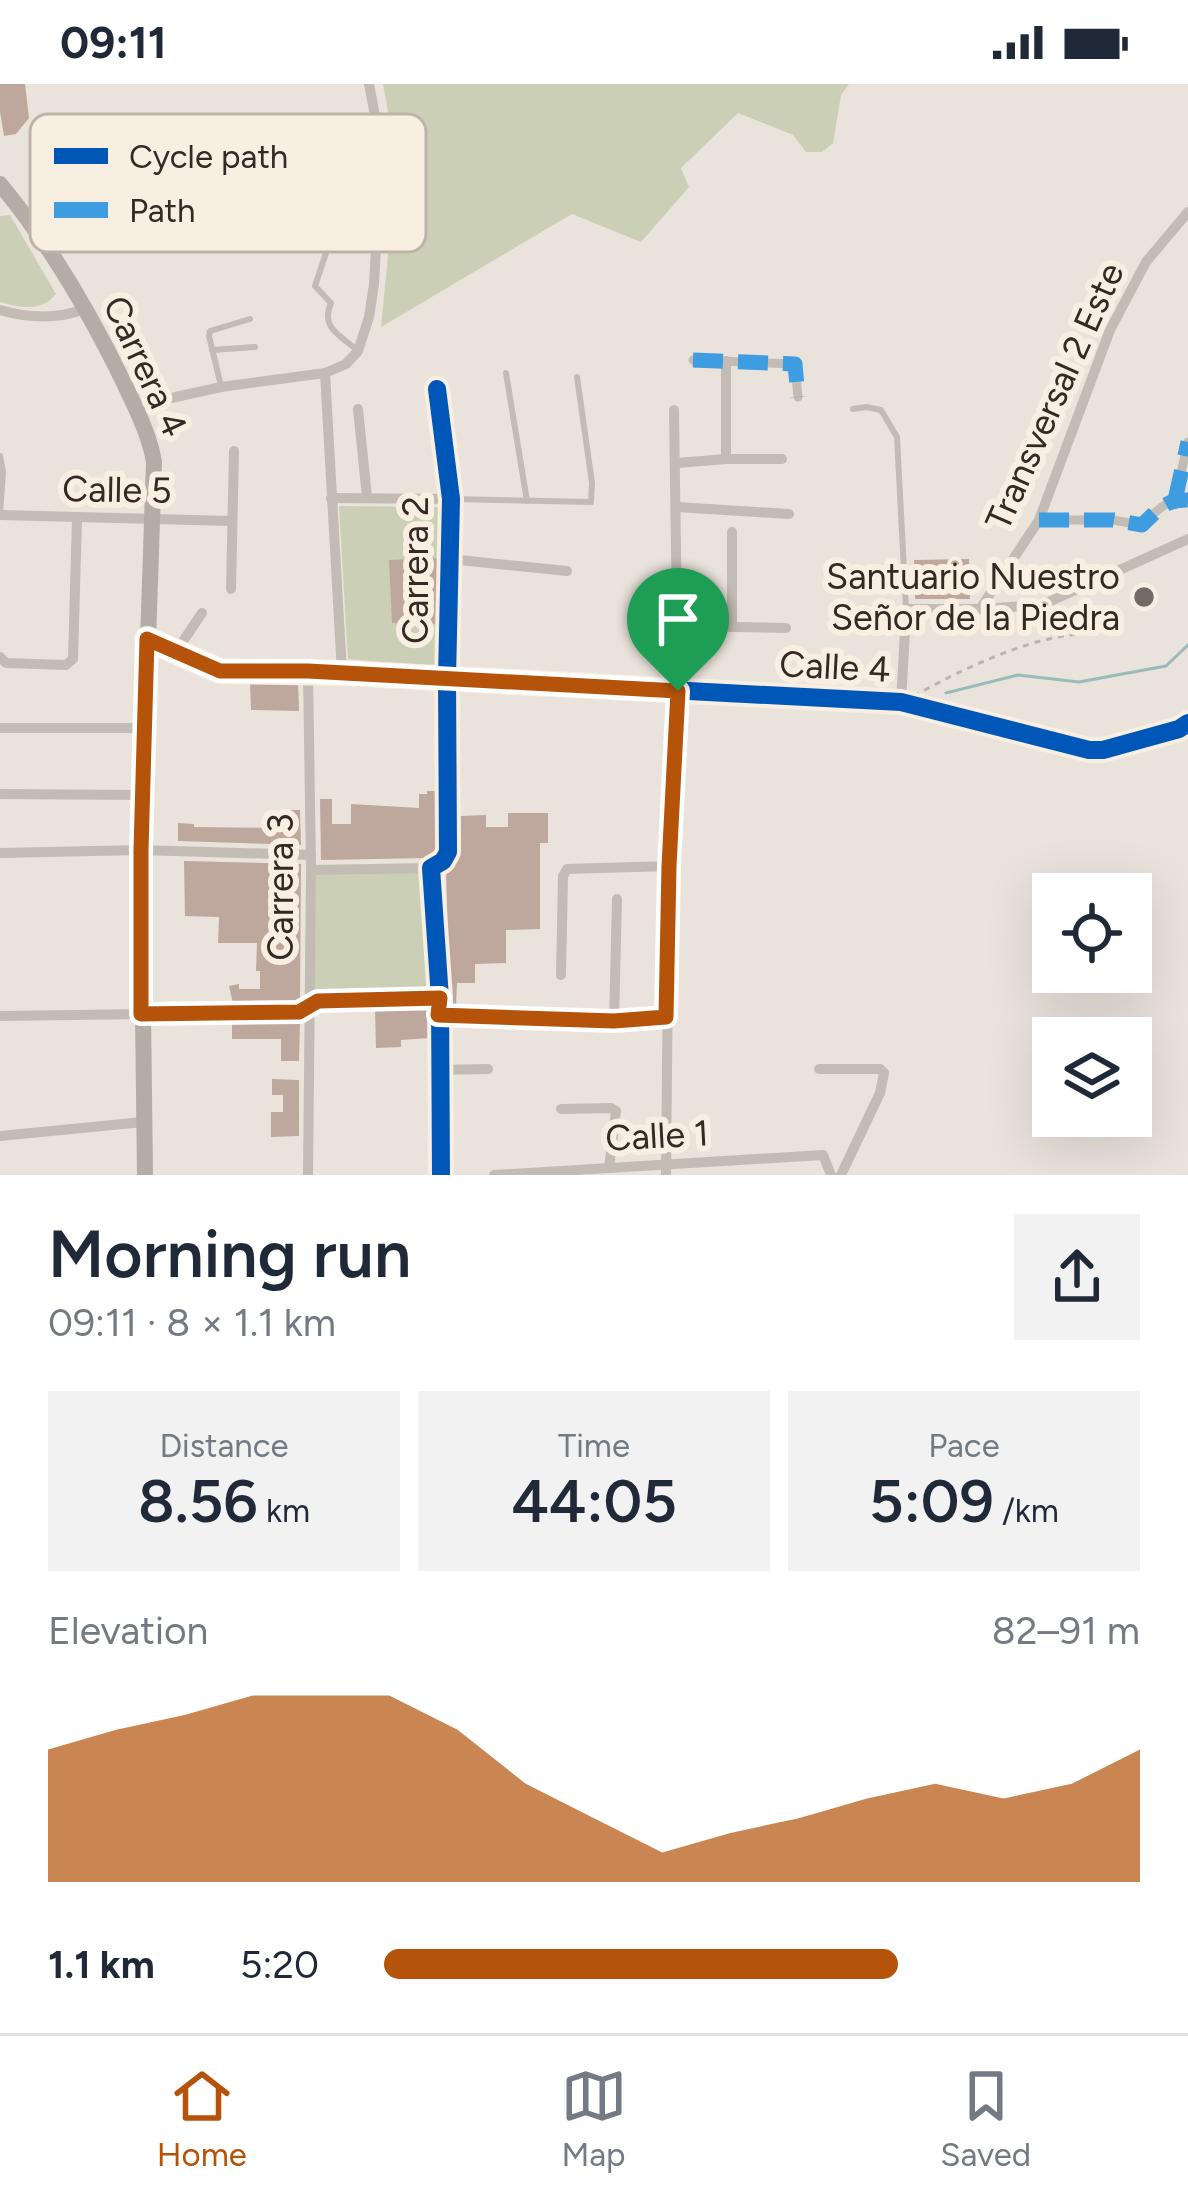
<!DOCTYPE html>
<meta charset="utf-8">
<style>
body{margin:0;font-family:Figtree,sans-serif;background:#f2f2f3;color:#1f2937;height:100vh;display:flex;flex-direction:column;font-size:45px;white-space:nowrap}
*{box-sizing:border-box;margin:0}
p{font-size:39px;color:#747a83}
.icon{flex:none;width:66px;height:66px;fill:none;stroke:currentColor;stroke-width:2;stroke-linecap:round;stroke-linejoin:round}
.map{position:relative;height:1091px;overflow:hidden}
.sheet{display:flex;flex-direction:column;background:#fff;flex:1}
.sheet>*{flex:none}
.fabs{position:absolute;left:1032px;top:789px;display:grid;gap:24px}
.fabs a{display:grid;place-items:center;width:120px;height:120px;border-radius:0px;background:#fff;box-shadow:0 12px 48px #0002;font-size:60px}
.pin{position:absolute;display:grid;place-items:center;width:102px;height:102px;color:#fff;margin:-123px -51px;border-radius:50% 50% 50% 0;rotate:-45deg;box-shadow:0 0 12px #0007}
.pin .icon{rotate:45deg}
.round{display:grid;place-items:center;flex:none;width:126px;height:126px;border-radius:0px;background:#f2f2f3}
.overview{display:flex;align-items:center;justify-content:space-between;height:204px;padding:0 48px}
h1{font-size:66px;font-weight:600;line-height:90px}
.stats{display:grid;grid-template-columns:repeat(3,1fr);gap:18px;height:204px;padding:12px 48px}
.stats div{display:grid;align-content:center;border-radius:0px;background:#f2f2f3;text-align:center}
.stats b{font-size:60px;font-weight:600}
.stats small{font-size:33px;font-weight:400}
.stats p{font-size:33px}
.chart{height:336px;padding:24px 48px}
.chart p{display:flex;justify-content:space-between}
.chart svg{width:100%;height:216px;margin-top:12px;fill:#b45309;opacity:.7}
ul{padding:0 48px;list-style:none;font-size:39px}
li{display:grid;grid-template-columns:192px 144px 1fr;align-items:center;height:90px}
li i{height:30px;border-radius:15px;background:#b45309}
.status{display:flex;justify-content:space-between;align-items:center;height:84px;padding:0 60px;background:#fff;direction:ltr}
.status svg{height:33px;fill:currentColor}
.tab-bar{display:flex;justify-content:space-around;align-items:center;height:168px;border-top:3px solid #e0e1e3;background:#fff;font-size:33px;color:#747a83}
.tab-bar a{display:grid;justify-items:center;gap:6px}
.tab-bar .selected{color:#b45309}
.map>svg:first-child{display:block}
.green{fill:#cbcfb6}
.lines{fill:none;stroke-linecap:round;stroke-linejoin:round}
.stream{stroke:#98bbbb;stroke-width:3}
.building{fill:#bea79d}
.path{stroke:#bcb4ae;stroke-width:3;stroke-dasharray:6 6;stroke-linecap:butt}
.service{stroke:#c3bcb5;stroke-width:6}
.pedestrian{stroke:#c3bcb5;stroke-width:9}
.minor{stroke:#c3bcb5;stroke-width:10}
.secondary{stroke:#b4aca6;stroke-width:16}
.quiet{stroke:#3e9ce0;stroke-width:15;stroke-dasharray:30 15;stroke-linecap:butt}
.cycleway-casing{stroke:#f8eee2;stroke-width:26}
.cycleway{stroke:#0057b8;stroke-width:18}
.route-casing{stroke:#fff;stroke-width:24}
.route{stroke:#b45309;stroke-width:15}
.poi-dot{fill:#736a65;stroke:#f8eee2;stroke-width:4.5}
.labels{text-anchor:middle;stroke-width:12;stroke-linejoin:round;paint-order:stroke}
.street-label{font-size:36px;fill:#332925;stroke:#f8eee2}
.poi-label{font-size:36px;fill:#332925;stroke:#f8eee2;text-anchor:end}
.key{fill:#f8eee2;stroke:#bdb3a9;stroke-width:3}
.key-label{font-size:33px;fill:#332925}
</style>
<div class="status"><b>09:11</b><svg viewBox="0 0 49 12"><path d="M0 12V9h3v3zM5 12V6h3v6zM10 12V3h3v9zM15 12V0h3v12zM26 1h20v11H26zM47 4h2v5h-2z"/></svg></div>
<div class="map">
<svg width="1188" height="1091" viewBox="0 0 1188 1091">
<rect width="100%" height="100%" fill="#eae3dc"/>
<g class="green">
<polygon points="383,0 849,0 841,11 833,59 822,68 806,68 793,51 738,29 681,84 689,103 641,158 572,130 381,243 392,131 393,55"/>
<path d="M10,131L56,210C41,228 21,224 0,218V132Z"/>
<polygon points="339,422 437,423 442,429 442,583 348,575"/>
<polygon points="431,784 440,914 308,923 311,786"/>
</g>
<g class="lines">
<polyline class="stream" points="946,609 1018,591 1079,598 1166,582 1188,561"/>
</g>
<g class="building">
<polygon points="0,0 25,0 29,34 16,50 4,52 0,28"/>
<polygon points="440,474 438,540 392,539 389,476"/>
<polygon points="969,475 970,515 915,515 914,476"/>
<polygon points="250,597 298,598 299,627 251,626"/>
<polygon points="427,707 438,707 438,766 436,770 428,774 321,776 320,715 332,715 332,740 351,740 351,720 419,724 419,710 427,710"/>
<polygon points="284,726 300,726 301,761 178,757 178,739 194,740 194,743 284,744"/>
<polygon points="508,729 548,729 548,759 540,759 540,845 506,846 506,879 475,880 475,899 457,899 456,922 450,922 446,787 457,773 458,758 461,758 461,732 486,731 486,743 508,743"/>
<polygon points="184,777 301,780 300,916 233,919 229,902 239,900 239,905 260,905 260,887 256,887 257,859 218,859 219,833 185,832"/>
<polygon points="430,924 430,954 401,956 401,963 376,964 375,925"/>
<polygon points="300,938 299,977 281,977 281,955 232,955 232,939"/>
<polygon points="272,995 299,996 299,1052 271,1053 271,1028 283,1028 283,1011 272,1011"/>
</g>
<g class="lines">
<path class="path" d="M914,612C960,586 1038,548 1092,550"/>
<g class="service">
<polyline points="276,106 379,109"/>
<path d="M323,161L326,169L315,202L331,219C320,244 340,251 358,267"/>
<polyline points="212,266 255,263"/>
<polyline points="506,289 527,417"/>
<polyline points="221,302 209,252 210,247 250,235"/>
<polyline points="853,325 866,323 881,326 897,353 906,525"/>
<polyline points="0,372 3,388 0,429"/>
<polyline points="451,415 591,418 592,399 577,293"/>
</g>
<g class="pedestrian">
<polyline points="693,276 795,280 798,313"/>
<polyline points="1175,416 1188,358"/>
<path d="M1039,436H1113L1142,441C1157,427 1165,415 1188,416"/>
</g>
<g class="minor">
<path d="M0,226C28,234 58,235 85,225"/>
<polyline points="726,277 726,375"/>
<polyline points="325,289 342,589"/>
<polyline points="437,305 451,415 447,594 448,768 443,777 431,784 440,914 441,1091"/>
<polyline points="135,322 221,303 325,289 346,280 358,267 369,233 374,200 379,109 379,53 369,0"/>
<polyline points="358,325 367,413"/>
<polyline points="677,379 726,375 782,375"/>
<polyline points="331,414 451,415"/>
<polyline points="677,423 789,430"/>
<polyline points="0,431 232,437"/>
<polyline points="450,475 567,487"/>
<polyline points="231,505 234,367"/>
<polyline points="980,525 1039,436 1110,246 1146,178 1188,128"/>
<polyline points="678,542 786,544"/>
<polyline points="732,542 732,448"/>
<polyline points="147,555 220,587 342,589 901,618 1089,666 1103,666 1179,645 1188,639"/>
<polyline points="175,569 202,529"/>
<polyline points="0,573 6,579 66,581 73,575 77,435"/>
<polyline points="901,618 906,529 909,525 980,525 1042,521 1188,455"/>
<polyline points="0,644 145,644"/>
<polyline points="0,710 143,711"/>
<polyline points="0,769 141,766 311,771"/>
<polyline points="311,786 431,784"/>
<polyline points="561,891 563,792 567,785 669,782"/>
<polyline points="438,931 614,937 666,933"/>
<polyline points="0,932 299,928 318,917 440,914"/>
<polyline points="614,937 617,815"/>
<polyline points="819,985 880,985 884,989 880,1009 841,1091"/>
<polyline points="439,986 488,985"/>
<polyline points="561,1025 611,1024 616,1027 609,1084"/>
<polyline points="0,1052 143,1038"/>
<polyline points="308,1091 311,786 308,587"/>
<polyline points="494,1091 823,1071 831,1091"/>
<polyline points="666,1091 669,782 678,607 674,326"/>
</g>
<path class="secondary" d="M0,100C50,160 90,229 124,299C136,325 149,349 154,378L141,766L145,1091"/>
<g class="quiet">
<polyline points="693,276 795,280 798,313"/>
<polyline points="1175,416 1188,358"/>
<path d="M1039,436H1113L1142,441C1157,427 1165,415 1188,416"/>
</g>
<g class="cycleway-casing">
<g id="cycleway">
<polyline points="437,305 451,415 447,594 448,768 443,777 431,784 440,914 441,1091"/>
<polyline points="147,555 220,587 342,589 901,618 1089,666 1103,666 1179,645 1188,639"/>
</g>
</g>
<use href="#cycleway" class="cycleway"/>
</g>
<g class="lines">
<g class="route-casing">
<polygon id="route" points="147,555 220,587 308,587 678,607 669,782 666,933 614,937 438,931 440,914 318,917 299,928 141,930 141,766"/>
</g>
<use href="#route" class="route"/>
</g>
<circle class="poi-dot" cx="1144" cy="513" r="12"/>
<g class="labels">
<g class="street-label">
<text transform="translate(146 282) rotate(65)" y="13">Carrera 4</text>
<text transform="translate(1054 312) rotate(-66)" y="13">Transversal 2 Este</text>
<text transform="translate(117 405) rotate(1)" y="13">Calle 5</text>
<text transform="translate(415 486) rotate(-90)" y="13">Carrera 2</text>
<text transform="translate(835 582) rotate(3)" y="13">Calle 4</text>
<text transform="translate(280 803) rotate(-90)" y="13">Carrera 3</text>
<text transform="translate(657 1051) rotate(-3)" y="13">Calle 1</text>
</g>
<g class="poi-label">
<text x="1120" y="505">Santuario Nuestro<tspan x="1120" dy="41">Señor de la Piedra</tspan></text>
</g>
</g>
<rect x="30" y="30" width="396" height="138" rx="18" class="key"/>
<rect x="54" y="64" width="54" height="16" fill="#0057b8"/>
<rect x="54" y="118" width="54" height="16" fill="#3e9ce0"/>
<g class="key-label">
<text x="129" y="84">Cycle path</text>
<text x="129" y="138">Path</text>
</g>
</svg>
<div class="fabs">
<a><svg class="icon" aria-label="locate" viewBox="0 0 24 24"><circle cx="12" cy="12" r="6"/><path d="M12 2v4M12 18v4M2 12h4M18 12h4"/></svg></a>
<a><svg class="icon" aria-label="layers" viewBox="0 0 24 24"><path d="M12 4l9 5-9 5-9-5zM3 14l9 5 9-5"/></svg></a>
</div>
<div class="pin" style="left:678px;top:607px;background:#1e9e55"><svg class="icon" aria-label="arrive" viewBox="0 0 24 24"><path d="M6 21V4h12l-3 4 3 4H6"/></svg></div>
</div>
<section class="sheet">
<div class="overview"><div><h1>Morning run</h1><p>09:11 · 8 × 1.1 km</p></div><a class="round"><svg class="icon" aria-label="share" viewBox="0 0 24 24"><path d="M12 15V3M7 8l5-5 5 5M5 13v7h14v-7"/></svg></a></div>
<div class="stats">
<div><p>Distance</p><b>8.56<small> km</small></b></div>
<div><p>Time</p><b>44:05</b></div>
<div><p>Pace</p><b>5:09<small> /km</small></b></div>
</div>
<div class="chart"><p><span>Elevation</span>82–91 m</p>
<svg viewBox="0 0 160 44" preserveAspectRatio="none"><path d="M0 44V17L10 13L20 10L30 6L40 6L50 6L60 13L70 24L80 31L90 38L100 34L110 31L120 27L130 24L140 27L150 24L160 17V44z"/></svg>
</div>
<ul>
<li><b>1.1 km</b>5:20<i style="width:68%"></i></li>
</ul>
</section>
<nav class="tab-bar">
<a class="selected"><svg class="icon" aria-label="home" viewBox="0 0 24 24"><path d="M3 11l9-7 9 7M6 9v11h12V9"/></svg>Home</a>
<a><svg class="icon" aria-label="map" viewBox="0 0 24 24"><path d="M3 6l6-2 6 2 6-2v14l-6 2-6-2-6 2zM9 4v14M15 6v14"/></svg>Map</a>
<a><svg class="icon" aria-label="saved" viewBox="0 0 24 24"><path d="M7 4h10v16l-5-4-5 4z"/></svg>Saved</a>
</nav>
